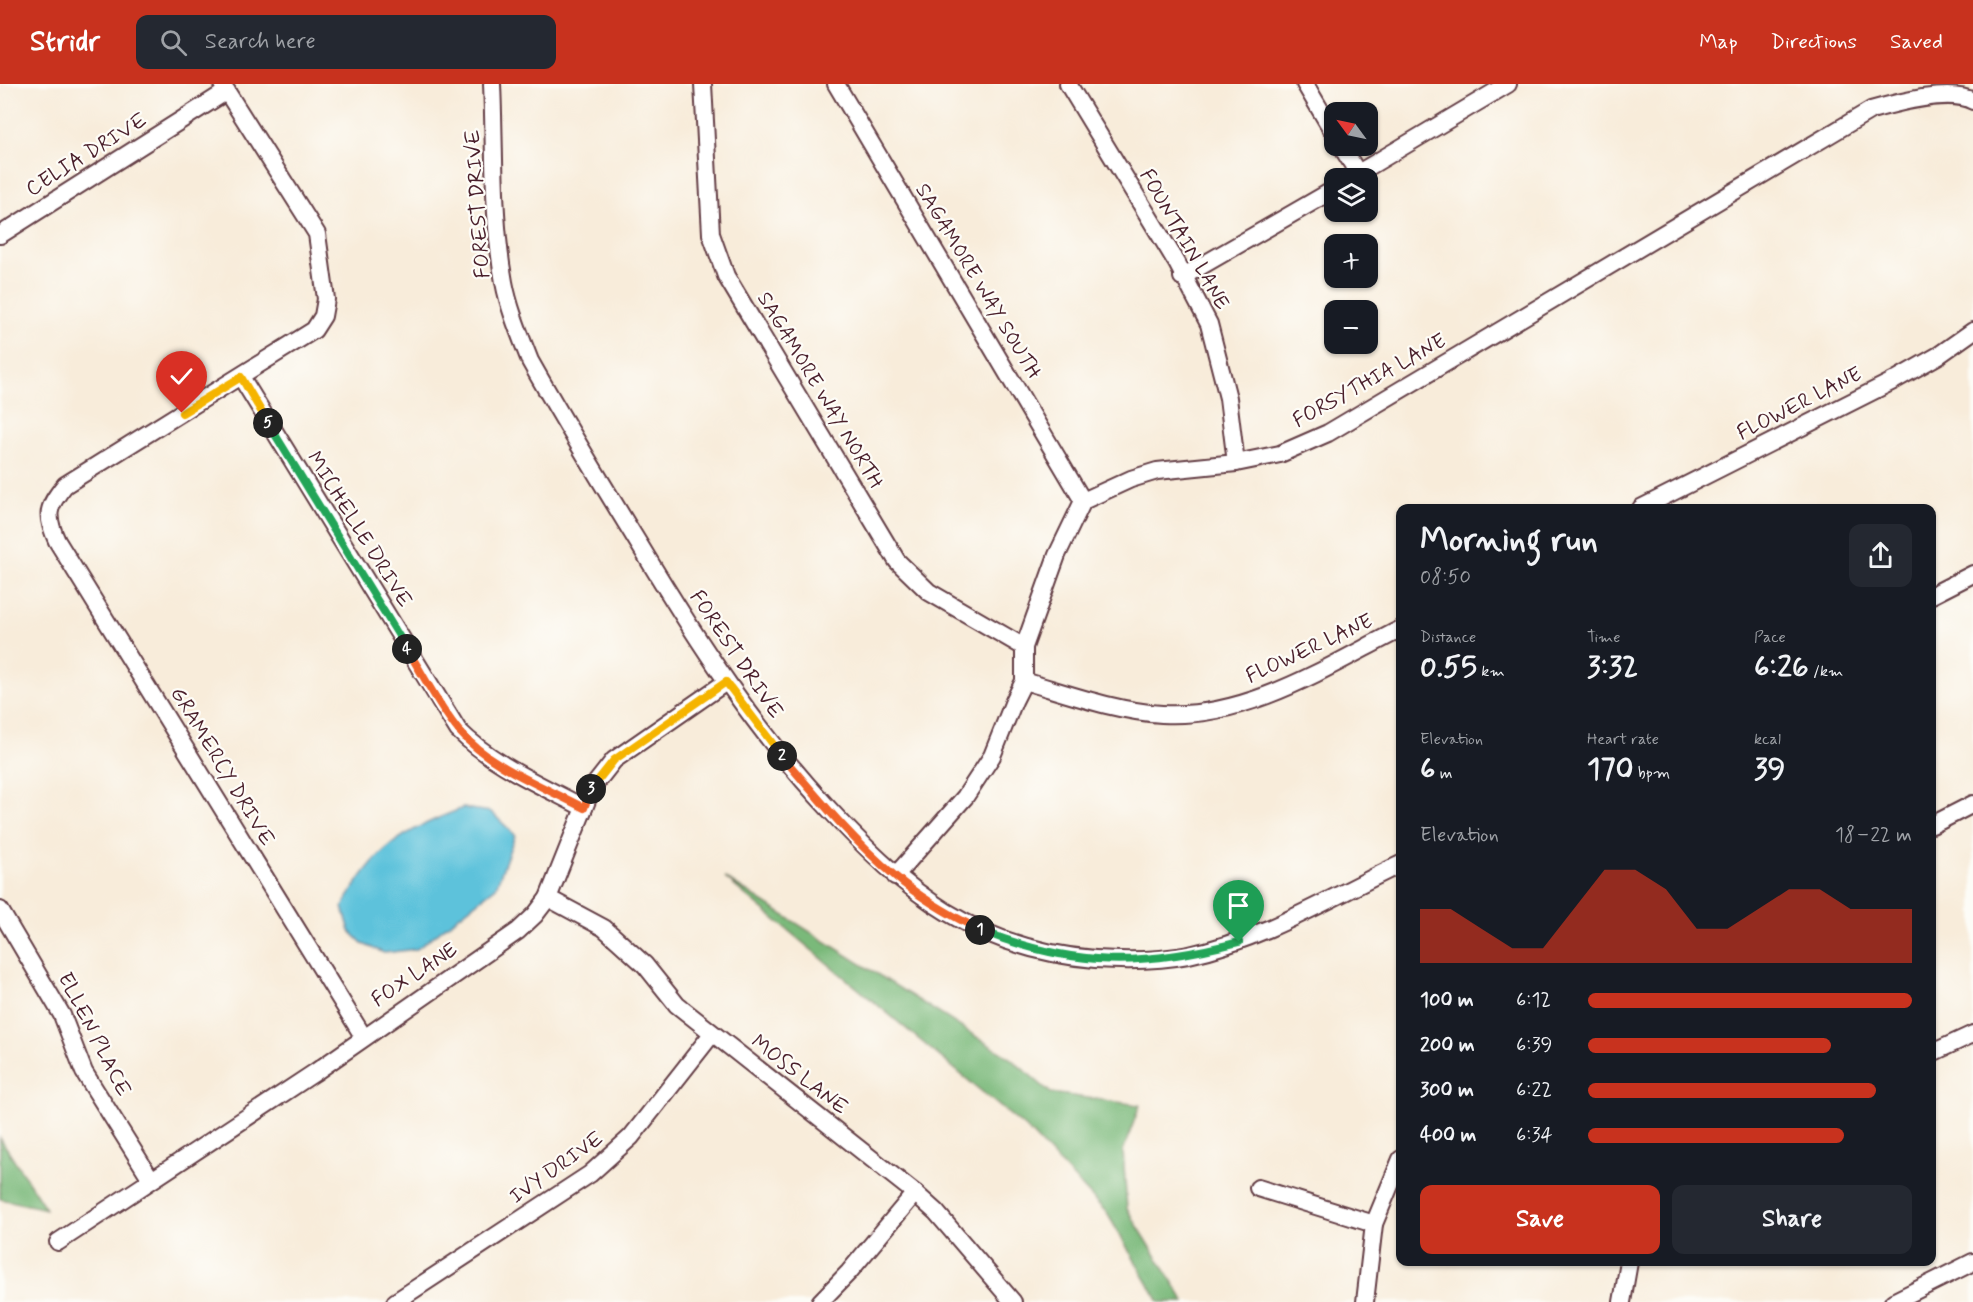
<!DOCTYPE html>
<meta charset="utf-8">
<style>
body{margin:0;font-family:Mynerve,sans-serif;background:#242831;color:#f1f3f6;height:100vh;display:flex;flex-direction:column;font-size:22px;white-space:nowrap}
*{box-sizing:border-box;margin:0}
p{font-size:20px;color:#9ea1a6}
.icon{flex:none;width:33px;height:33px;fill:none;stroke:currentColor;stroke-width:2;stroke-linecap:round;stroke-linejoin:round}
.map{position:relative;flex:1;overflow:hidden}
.side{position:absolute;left:1396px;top:420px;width:540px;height:762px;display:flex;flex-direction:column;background:#171b24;border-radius:12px;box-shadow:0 2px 4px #0004}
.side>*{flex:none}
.needle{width:39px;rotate:303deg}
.buttons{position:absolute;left:1324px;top:18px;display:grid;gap:12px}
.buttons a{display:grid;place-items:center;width:54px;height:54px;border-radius:12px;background:#171b24;box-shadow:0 2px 4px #0004;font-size:30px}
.pin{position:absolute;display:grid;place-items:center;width:51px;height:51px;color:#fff;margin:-62px -26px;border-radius:50% 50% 50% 0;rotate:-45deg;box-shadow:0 0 6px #0007}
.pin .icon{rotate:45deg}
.km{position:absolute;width:30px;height:30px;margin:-15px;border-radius:50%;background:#222;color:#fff;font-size:16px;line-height:30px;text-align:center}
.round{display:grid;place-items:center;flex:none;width:63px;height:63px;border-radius:12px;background:#242831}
.summary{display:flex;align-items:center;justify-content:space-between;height:102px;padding:0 24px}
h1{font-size:33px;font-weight:800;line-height:45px}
.figures{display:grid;grid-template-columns:repeat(3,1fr);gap:9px;height:102px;padding:6px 24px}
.figures div{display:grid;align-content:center}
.figures b{font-size:30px;font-weight:800}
.figures small{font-size:16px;font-weight:400}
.figures p{font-size:16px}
.chart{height:168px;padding:12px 24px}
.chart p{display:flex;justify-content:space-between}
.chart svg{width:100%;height:108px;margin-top:6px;fill:#c8321e;opacity:.7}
.action{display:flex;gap:12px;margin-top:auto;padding:12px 24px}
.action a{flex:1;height:69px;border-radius:12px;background:#c8321e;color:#fff;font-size:24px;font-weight:800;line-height:69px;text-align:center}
.action a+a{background:#242831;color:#f1f3f6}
ul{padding:0 24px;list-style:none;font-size:20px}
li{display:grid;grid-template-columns:96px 72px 1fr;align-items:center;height:45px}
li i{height:15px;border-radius:8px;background:#c8321e}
header{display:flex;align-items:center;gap:36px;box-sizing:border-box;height:84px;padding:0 30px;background:#c8321e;color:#fff}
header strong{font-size:28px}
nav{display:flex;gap:33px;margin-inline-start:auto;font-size:21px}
.search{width:420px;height:54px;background:#242831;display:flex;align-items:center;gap:15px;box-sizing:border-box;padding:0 21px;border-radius:12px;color:#9ea1a6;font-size:22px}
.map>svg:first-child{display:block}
.forest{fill:#7ab97a;stroke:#626c52;stroke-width:1.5}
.water{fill:#5dc2db;stroke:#547083;stroke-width:1.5}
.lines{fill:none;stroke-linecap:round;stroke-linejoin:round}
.minor-casing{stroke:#643e45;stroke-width:20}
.minor{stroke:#fff;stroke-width:16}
.split-1-casing{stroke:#fff;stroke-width:12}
.split-2-casing{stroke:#fff;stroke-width:12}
.split-3-casing{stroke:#fff;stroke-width:12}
.split-4-casing{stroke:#fff;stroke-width:12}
.split-5-casing{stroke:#fff;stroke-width:12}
.split-6-casing{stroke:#fff;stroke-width:12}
.split-1{stroke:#22a559;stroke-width:8}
.split-2{stroke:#f0652b;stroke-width:8}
.split-3{stroke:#f5b400;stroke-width:8}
.split-4{stroke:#f0652b;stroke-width:8}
.split-5{stroke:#22a559;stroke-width:8}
.split-6{stroke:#f5b400;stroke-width:8}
.labels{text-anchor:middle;stroke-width:4.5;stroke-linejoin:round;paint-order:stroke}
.street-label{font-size:21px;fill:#4a1f2b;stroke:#fdfcf7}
</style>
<header>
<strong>Stridr</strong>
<div class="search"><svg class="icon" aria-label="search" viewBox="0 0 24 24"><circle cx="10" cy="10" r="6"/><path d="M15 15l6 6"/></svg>Search here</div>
<nav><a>Map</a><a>Directions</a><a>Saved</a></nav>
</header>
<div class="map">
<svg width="1973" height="1218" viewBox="0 0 1973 1218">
<rect width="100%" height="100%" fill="#fdfcf7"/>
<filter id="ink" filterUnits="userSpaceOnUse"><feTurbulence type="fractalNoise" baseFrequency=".0167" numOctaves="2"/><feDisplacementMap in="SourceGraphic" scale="12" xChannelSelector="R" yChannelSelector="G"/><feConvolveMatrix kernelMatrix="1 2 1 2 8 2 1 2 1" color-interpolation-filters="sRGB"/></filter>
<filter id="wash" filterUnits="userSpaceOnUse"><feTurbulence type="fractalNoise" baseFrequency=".008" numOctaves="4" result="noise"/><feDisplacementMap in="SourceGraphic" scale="24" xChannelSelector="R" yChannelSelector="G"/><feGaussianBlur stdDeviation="1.35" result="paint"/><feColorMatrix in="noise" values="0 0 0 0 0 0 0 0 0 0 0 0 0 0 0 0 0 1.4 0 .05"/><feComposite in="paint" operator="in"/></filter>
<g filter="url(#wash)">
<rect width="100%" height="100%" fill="#f8ecda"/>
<g class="forest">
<polygon points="725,794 1010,974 1051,1009 1140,1021 1123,1067 1127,1125 1185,1218 1159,1218 1107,1129 1028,1046"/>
<polygon points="0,1054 46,1125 0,1115"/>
</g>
<path class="water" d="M463,724L491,728L515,751L496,803L417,865L384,869L363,860L350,847L343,823C374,763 402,748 463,724Z"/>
</g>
<g filter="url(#ink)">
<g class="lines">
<g class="minor-casing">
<g id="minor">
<path d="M222,0L317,150L326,215L323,232L314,246L65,401C47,423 45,431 57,457L363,952"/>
<path d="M492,0C495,65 492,134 504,198C509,225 520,251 530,277C566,341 604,403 642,465C698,558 755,646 829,725C907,809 975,865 1095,875C1126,877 1158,877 1189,871C1264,855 1333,812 1401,780"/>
<polyline points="703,0 711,150 726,192 897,477 929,508 1024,563"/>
<polyline points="836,0 1083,417"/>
<polyline points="1068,0 1177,179 1209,240 1228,314 1236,379"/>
<polyline points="1305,0 1335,51"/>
<polyline points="1341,62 1358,89"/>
<polyline points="1350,94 1508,0"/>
<polyline points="0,151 227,7"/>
<polyline points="1182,193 1335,105"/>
<path d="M241,293L458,646C493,681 541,701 584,724"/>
<polyline points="1641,424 1895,296 1939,271 1973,247"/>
<polyline points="1932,511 1973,490"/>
<path d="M1024,597C1069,610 1115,627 1162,630C1248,635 1328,582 1401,545"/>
<polyline points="1932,741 1973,720"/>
<path d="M895,792L965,713L992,672L1014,617L1024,597V563L1057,471L1083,417L1131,395L1157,387L1236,379L1280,370L1328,349L1871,26C1896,19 1950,4 1973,17"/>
<polyline points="548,814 604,844 645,881 677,921 915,1109 936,1128 1013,1218"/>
<polyline points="0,826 62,931 84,988 151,1095"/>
<polyline points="1932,969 1973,950"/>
<polyline points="1258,1104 1374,1140"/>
<polyline points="58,1158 314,989 518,847 535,831 548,814 592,704 614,676 726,598"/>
<polyline points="395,1218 590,1090 631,1053 712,950"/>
<polyline points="820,1218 849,1188 915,1109"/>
<polyline points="1365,1218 1374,1140 1401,1075"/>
<polyline points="1622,1218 1629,1178"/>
<polyline points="1893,1218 1973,1178"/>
</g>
</g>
<use href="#minor" class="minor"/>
</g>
</g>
<g class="lines" filter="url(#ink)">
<g class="split-1-casing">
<path id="split-1" d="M980,846C1073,884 1143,883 1239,858"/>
</g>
<g class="split-2-casing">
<path id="split-2" d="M782,672C817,713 853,757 895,792C920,814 950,831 980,846"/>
</g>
<g class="split-3-casing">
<polyline id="split-3" points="591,705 614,676 726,598 782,672"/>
</g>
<g class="split-4-casing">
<path id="split-4" d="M407,565C424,592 439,623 459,647C490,683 543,702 584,724L591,705"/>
</g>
<g class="split-5-casing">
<polyline id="split-5" points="268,339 407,565"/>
</g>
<g class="split-6-casing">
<polyline id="split-6" points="182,329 241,293 268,339"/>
</g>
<use href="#split-1" class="split-1"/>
<use href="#split-2" class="split-2"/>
<use href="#split-3" class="split-3"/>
<use href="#split-4" class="split-4"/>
<use href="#split-5" class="split-5"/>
<use href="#split-6" class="split-6"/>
</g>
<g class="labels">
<g class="street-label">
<text transform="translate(86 70) rotate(-32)" y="7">CELIA DRIVE</text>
<text transform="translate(477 120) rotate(-94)" y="7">FOREST DRIVE</text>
<text transform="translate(1185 155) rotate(60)" y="7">FOUNTAIN LANE</text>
<text transform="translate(979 197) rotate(59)" y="7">SAGAMORE WAY SOUTH</text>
<text transform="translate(1369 296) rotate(-29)" y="7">FORSYTHIA LANE</text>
<text transform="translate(821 306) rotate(59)" y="7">SAGAMORE WAY NORTH</text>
<text transform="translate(1799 319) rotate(-27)" y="7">FLOWER LANE</text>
<text transform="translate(360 445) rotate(58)" y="7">MICHELLE DRIVE</text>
<text transform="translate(1309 564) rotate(-25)" y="7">FLOWER LANE</text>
<text transform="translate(737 570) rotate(56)" y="7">FOREST DRIVE</text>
<text transform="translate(223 682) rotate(59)" y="7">GRAMERCY DRIVE</text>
<text transform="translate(414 890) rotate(-34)" y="7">FOX LANE</text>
<text transform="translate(95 950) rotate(63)" y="7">ELLEN PLACE</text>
<text transform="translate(800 990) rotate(38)" y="7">MOSS LANE</text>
<text transform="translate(556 1083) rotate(-35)" y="7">IVY DRIVE</text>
</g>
</g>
</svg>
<div class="buttons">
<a><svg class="needle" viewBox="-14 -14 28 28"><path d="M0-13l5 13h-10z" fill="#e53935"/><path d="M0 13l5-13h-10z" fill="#9ea1a6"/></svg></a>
<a><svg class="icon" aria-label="layers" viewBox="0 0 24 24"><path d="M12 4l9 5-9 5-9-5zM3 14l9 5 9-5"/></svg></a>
<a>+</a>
<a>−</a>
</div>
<div class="pin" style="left:1239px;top:858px;background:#1e9e55"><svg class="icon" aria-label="arrive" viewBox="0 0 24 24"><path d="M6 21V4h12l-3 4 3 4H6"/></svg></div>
<div class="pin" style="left:182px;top:329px;background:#d93025"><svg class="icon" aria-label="check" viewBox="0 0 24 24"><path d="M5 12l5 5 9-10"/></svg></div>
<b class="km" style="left:980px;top:846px">1</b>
<b class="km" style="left:782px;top:672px">2</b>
<b class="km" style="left:591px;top:705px">3</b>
<b class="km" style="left:407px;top:565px">4</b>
<b class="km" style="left:268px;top:339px">5</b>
<section class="side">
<div class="summary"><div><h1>Morning run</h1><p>08:50</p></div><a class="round"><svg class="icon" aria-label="share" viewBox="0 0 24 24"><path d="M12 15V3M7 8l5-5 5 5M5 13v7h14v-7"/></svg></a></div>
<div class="figures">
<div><p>Distance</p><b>0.55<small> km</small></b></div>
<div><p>Time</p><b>3:32</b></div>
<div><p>Pace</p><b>6:26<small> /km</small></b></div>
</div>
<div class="figures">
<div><p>Elevation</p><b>6<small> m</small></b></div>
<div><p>Heart rate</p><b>170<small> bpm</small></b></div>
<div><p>kcal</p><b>39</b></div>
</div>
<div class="chart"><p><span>Elevation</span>18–22 m</p>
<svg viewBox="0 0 160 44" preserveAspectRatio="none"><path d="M0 44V22L10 22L20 30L30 38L40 38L50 22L60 6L70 6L80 14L90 30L100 30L110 22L120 14L130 14L140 22L150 22L160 22V44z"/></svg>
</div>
<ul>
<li><b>100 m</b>6:12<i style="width:100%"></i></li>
<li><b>200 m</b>6:39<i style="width:75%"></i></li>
<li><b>300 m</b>6:22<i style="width:89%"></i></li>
<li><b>400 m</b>6:34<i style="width:79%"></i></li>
</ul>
<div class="action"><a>Save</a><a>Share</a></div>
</section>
</div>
